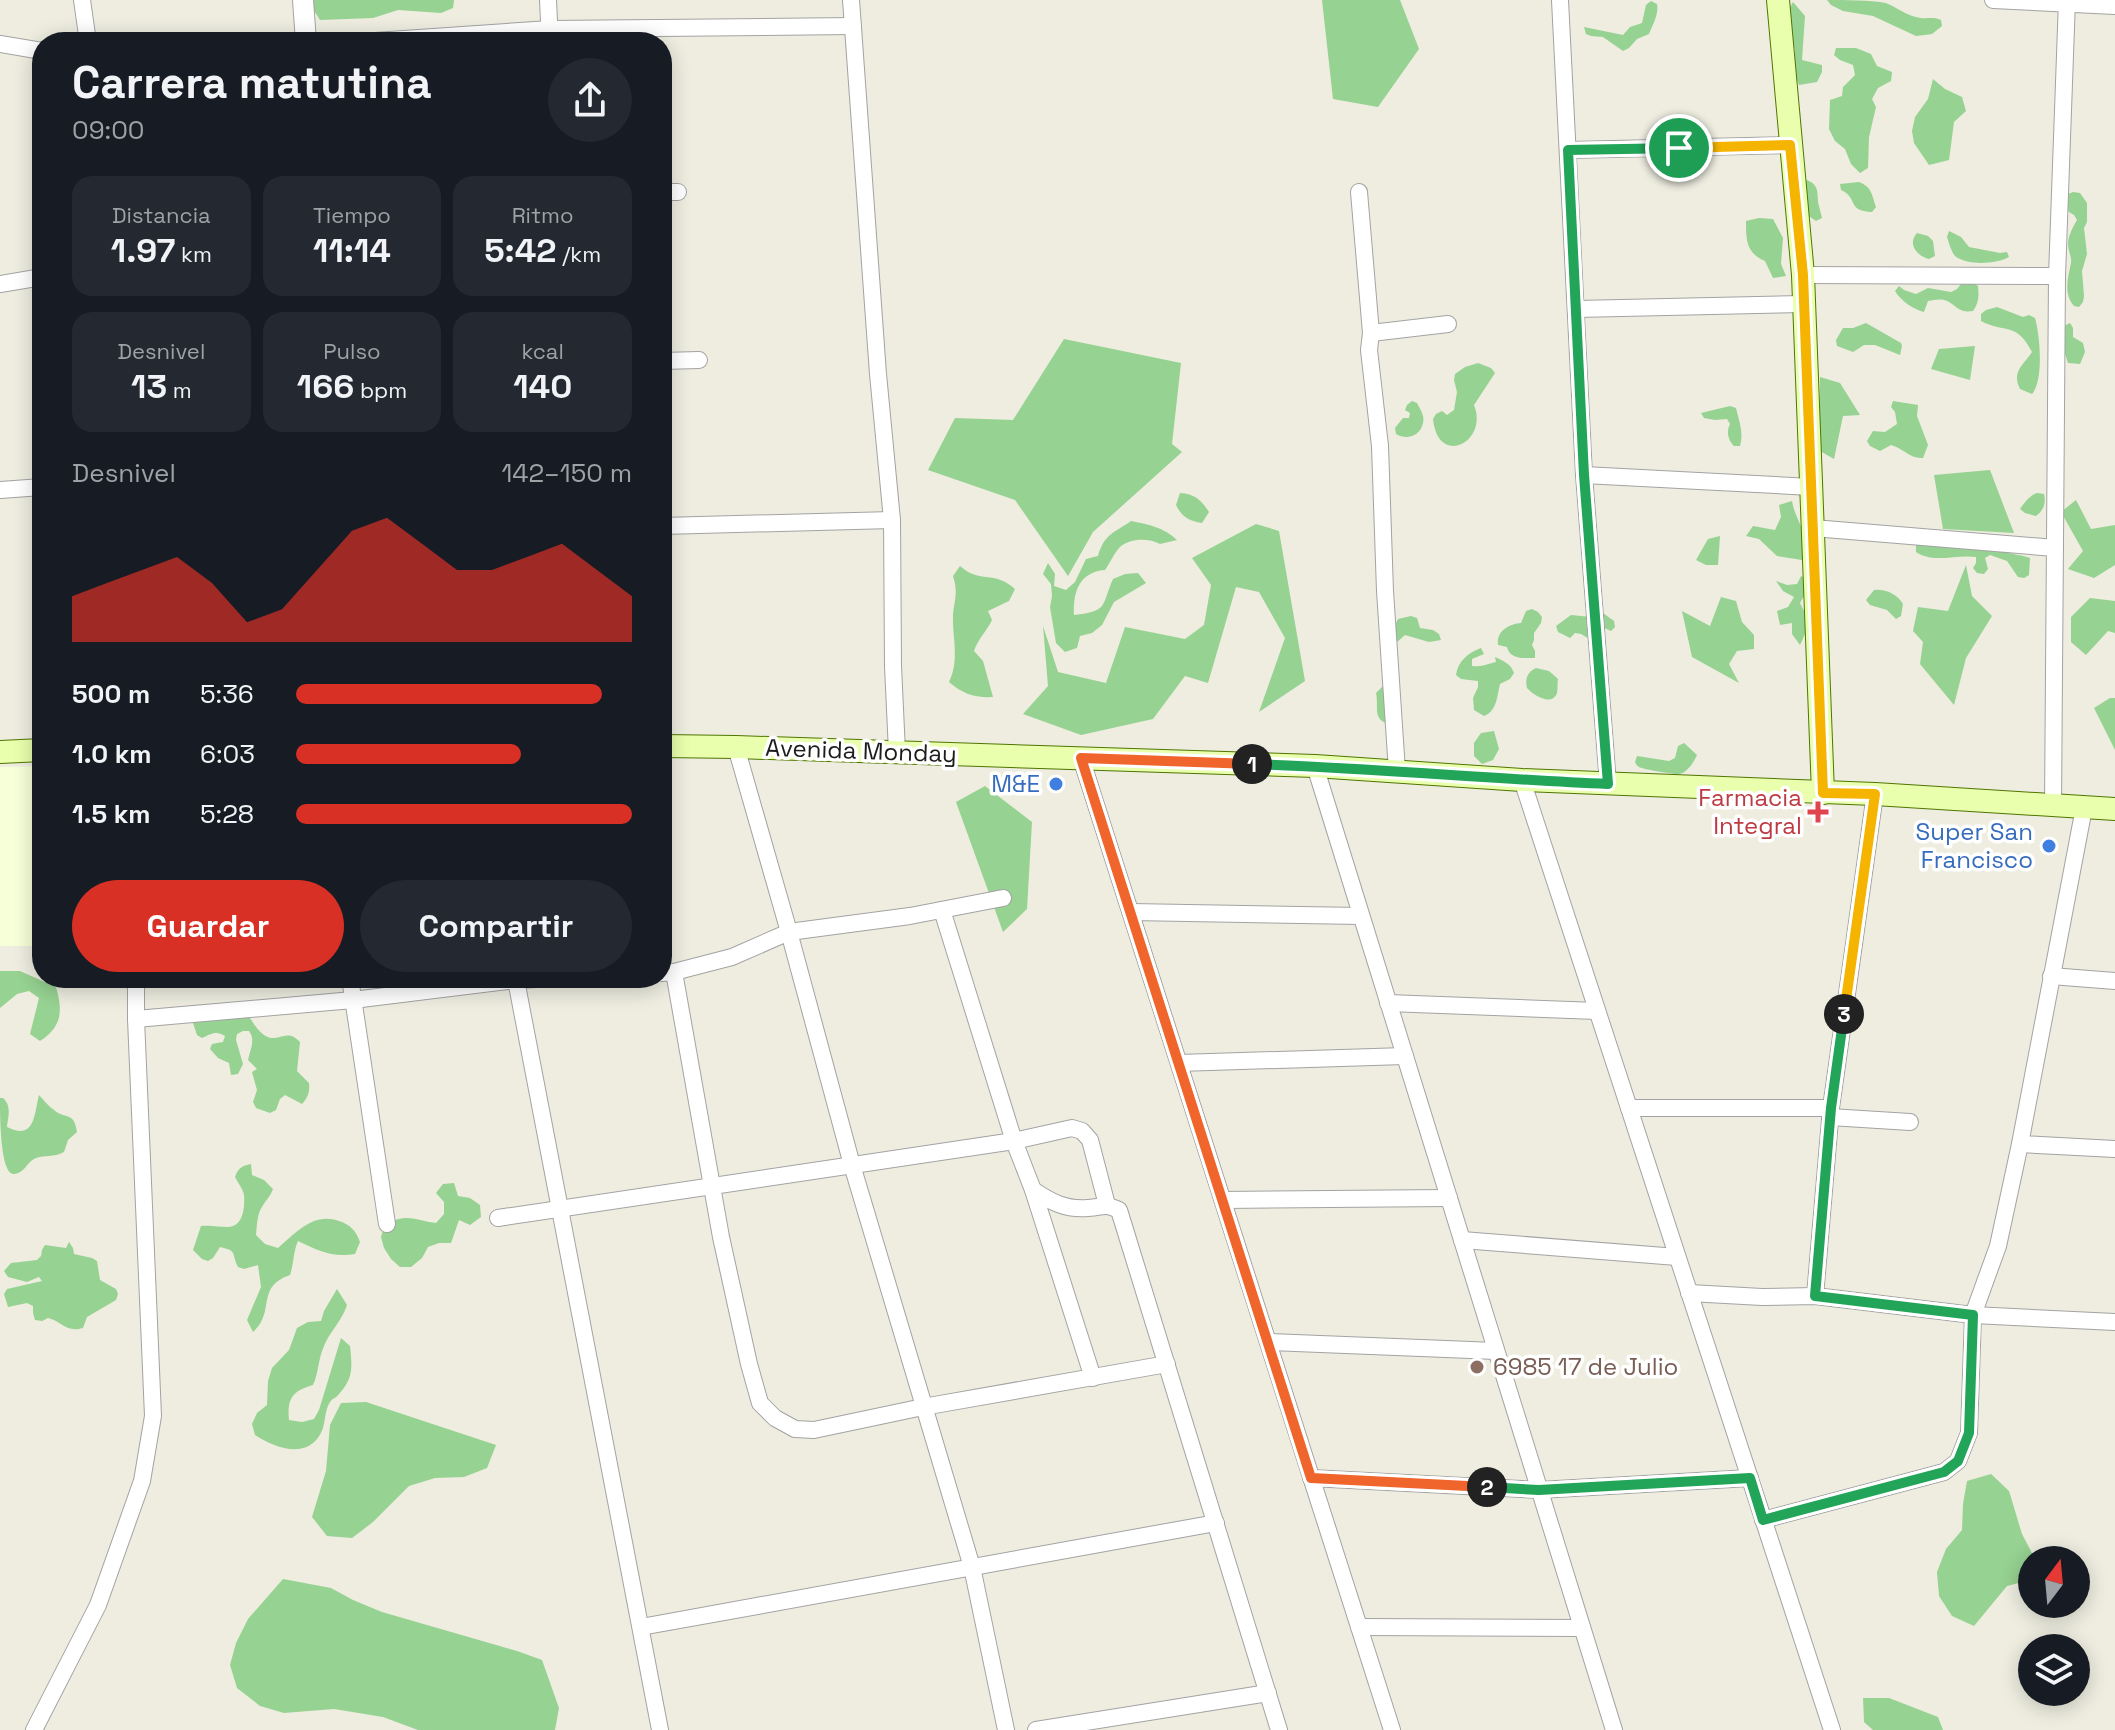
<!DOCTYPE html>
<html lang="es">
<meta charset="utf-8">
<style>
body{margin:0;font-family:"Space Grotesk",sans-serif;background:#242831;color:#f1f3f6;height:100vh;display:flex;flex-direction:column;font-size:30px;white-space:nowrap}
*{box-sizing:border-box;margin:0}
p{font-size:26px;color:#9ea1a6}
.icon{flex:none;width:44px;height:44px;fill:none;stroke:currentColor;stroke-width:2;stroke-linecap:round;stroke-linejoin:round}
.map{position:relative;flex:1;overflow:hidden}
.drawer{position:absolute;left:32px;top:32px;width:640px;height:956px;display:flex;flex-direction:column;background:#171b24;border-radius:32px;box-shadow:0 4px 20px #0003}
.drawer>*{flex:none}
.needle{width:52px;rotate:16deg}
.tools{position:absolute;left:2018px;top:1546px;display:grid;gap:16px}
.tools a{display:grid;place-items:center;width:72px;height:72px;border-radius:50%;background:#171b24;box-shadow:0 4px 20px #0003;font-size:40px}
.pin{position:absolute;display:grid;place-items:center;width:68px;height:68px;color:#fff;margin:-34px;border:4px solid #fff;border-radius:50%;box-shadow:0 2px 8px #0007}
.km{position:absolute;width:40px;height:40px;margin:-20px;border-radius:50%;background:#222;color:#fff;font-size:22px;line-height:40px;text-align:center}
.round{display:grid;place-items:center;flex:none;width:84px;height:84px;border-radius:42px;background:#242831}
.head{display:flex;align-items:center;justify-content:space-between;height:136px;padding:0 40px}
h1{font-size:44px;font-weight:800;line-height:60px}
.figures{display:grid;grid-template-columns:repeat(3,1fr);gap:12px;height:136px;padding:8px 40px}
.figures div{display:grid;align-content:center;border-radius:20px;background:#242831;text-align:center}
.figures b{font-size:34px;font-weight:800}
.figures small{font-size:22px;font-weight:400}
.figures p{font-size:22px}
.chart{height:224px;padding:16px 40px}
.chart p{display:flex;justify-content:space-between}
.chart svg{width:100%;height:144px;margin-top:8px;fill:#d93025;opacity:.7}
.button{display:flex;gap:16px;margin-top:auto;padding:16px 40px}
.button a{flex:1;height:92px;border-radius:48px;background:#d93025;color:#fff;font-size:32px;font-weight:800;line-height:92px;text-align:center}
.button a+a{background:#242831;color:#f1f3f6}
ul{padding:0 40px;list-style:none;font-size:26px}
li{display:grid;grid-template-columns:128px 96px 1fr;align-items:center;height:60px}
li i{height:20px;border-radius:10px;background:#d93025}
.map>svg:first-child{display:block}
.education{fill:#f7ffd8}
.forest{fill:#96d291}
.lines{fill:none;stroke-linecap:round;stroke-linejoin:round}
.minor-casing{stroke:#a3a3a3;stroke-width:18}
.tertiary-casing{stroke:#a3a3a3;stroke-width:22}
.secondary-casing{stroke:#4f7500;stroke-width:24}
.minor{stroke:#fff;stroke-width:16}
.tertiary{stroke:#fff;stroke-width:20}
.secondary{stroke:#e9ffad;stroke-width:22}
.split-1-casing{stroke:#fff;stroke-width:16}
.split-2-casing{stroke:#fff;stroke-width:16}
.split-3-casing{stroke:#fff;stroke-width:16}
.split-4-casing{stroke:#fff;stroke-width:16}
.split-1{stroke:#22a559;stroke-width:10}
.split-2{stroke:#f0652b;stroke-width:10}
.split-3{stroke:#22a559;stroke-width:10}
.split-4{stroke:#f5b400;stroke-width:10}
.shop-dot{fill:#3f7fe0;stroke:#fff;stroke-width:3}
.health-dot{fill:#e0444e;stroke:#fff;stroke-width:3}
.education-dot{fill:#8d6e63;stroke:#fff;stroke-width:3}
.labels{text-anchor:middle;stroke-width:7;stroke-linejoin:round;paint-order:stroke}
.street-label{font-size:24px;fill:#1c1c1c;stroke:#fff}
.shop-label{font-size:24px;fill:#366cbe;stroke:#fff;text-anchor:end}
.health-label{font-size:24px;fill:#be3a42;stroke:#fff;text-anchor:end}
.education-label{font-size:24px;fill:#785e54;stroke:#fff;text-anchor:start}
</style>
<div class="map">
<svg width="2115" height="1730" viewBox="0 0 2115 1730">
<rect width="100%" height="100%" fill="#eeede0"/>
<polygon class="education" points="42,766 42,946 0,946 0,767"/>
<g class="forest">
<polygon points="311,0 454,0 453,8 441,13 398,10 373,18 320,20 313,9"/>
<polygon points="1322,0 1400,0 1419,49 1378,107 1333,99"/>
<path d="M1827,0C1845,0 1870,0 1886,3C1896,7 1906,15 1916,17C1925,20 1932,16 1941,20L1942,26L1932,34L1916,36L1873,16L1843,11L1831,5Z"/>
<path d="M1651,1L1657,4C1659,14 1653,24 1649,34L1637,39L1629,48L1623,51L1603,37L1591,36L1586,34L1584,27L1623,35L1630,27L1642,23L1646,5Z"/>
<polygon points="1793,2 1805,16 1802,60 1822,65 1822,72 1817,82 1799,85 1794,71 1795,49 1787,33 1786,15"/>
<polygon points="1836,48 1856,48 1871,54 1877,66 1892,72 1891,81 1878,88 1872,99 1876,107 1869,137 1868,168 1860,173 1851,164 1845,149 1835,141 1829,129 1830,100 1842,96 1843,87 1855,75 1853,65 1840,60 1834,55"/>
<polygon points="1933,79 1945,89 1962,97 1966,111 1954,122 1949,160 1929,165 1914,143 1912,131 1915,117 1928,99"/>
<path d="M1807,180C1821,186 1816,194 1819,206C1820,210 1821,214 1822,218L1816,221L1806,214L1803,185Z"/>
<path d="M1859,182C1872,187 1872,195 1876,207L1872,212C1846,211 1859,198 1841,190L1840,184Z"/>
<path d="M2073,192L2080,193L2087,203V222L2084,228L2087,254L2082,271L2084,296L2083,302L2079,307L2074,306C2063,293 2068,278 2071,263C2072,257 2068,251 2068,244C2068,236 2073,227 2077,220L2074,215L2069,212L2064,199L2068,194Z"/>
<path d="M1759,218L1773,219L1783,238L1781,264L1786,276L1773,278L1765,261C1746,253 1746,240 1746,221Z"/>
<path d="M1949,231L1961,237L1969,247L2000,253L2007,252L2009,257C1997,264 1967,266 1955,256C1951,251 1949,243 1947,237Z"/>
<path d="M1917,233L1928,236L1933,241L1935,256L1929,259C1917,256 1907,244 1917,233Z"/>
<path d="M1967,282L1973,283L1978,286C1979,295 1979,303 1973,311C1961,313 1958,308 1949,302C1942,298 1935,300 1928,301L1924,312C1913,309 1901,301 1895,291L1899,286L1904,290L1916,294L1928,288L1951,292L1957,289L1961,284Z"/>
<path d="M1997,307L2023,317L2029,315L2035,318C2040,335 2044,380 2032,394L2020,389C2011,371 2024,365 2032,352C2016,321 2006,334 1981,321V314L1986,310Z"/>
<polygon points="1866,323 1901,343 1902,346 1900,355 1875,345 1864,345 1853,352 1837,346 1836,340 1843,328 1853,328"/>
<polygon points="2070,323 2073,328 2073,337 2083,343 2085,352 2080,364 2068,363 2062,344 2065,335 2064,326"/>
<polygon points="1064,339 1181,363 1172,444 1182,452 1093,532 1068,576 1015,500 928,470 955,418 1013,420"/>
<polygon points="1975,346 1970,380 1931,369 1939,349"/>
<path d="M1478,363L1491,368L1495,373L1474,405C1489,442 1438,468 1433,419L1436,414L1442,411L1447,415L1454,410L1457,392L1454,380L1455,374L1465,367Z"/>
<polygon points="1820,377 1840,383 1860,415 1843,416 1834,459 1820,451"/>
<path d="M1412,401L1417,403C1420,409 1425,416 1423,423C1420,437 1406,440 1396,434L1395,428L1403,418H1409L1410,413L1405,410L1407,405Z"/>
<path d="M1893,401L1918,405L1917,416L1928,445L1923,458C1910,459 1903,448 1891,445L1880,451L1870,446L1867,441L1873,431L1885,432L1897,424L1895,412L1891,407Z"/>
<path d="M1730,406L1736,408C1739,421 1744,433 1740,446H1734C1728,440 1726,432 1730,424L1727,419L1715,420L1704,418L1701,413Z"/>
<polygon points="1990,470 2014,533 1943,529 1934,475"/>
<path d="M1180,493C1195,494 1201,500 1209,512L1202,523C1189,521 1182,517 1176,505Z"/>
<path d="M2037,493L2044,494C2046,503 2044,510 2036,516L2025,513L2020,509C2025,502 2030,495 2037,493Z"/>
<polygon points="2076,500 2091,529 2115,525 2115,565 2094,578 2068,569 2083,551 2061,512"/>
<path d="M1792,501C1796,524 1812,534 1802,560L1777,556L1759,539L1746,536L1753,526L1775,530L1781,517L1779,505Z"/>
<path d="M1131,521C1150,525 1163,527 1177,540L1160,544C1149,538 1130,538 1120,547C1114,553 1110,563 1105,570C1079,572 1073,592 1074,615C1109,611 1101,606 1113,579L1125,574L1138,573L1146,583L1114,602L1102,625L1092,633L1080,636L1077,648L1065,652L1056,643L1050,607L1052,596L1051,584L1043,574L1048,563L1055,574L1054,586L1066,590L1075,582L1086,559L1098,556C1104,534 1114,533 1131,521Z"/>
<polygon points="1256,524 1279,531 1305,681 1259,712 1285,638 1259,592 1236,587 1208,683 1185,676 1153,719 1081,735 1023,714 1048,686 1043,626 1058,672 1106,683 1125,627 1185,639 1204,625 1211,585 1192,558"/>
<polygon points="1720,536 1718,565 1706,565 1696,560 1708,539"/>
<path d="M1922,543L2006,552C2015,555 2022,555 2030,558L2029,575L2024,578L2018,577L2007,561L1990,555L1985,558L1988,569L1984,574L1977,573L1973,568L1976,563V557C1955,554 1934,564 1916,552V545Z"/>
<polygon points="1966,565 1972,596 1992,616 1966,658 1954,705 1920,664 1923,642 1913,631 1918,607 1948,611"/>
<path d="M960,566C980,584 994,570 1015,589L1009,601L988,611L992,620C986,632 978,639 974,651L983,661L993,697C975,698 963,694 949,682C960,660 952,637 953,614C955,598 958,592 953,576Z"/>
<polygon points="1801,576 1812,582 1800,603 1810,623 1800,645 1792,634 1792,623 1780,625 1777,611 1788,607 1794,597 1783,591 1776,581 1787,585 1797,584"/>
<path d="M1874,590C1886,589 1897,594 1903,604L1901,616L1896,619L1887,610L1870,605L1866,600Z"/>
<polygon points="1721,597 1736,601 1742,622 1754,635 1754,649 1737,651 1729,664 1739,683 1692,657 1682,611 1710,626"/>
<polygon points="2090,598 2115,601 2115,633 2108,631 2086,655 2071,642 2071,617"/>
<path d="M1532,609L1538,612L1542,617L1541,623L1534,633V640L1532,645L1535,651V658C1524,658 1510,660 1507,647L1498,645C1496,631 1509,624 1521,623L1526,611Z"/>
<polygon points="1603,613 1614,621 1615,627 1611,631 1600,626 1591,640 1581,634 1575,633 1570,638 1558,632 1556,626 1571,615 1591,617"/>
<path d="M1411,616L1417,618L1420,628L1433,630L1439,634L1441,640L1429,642L1405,635L1396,643C1394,634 1393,628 1398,619Z"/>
<path d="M1481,648L1484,654L1472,659V666C1484,667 1486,664 1496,662L1495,657C1504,661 1511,664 1514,673L1510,679L1500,684C1497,696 1497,711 1484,716L1474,710L1473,698L1478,687V681L1461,679L1456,675C1458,661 1468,653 1481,648Z"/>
<path d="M1536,668L1549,671L1558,679C1557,684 1558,689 1557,693C1552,707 1533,695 1527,688C1525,679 1527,672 1536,668Z"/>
<path d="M1384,685L1389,724C1372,720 1379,706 1376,693Z"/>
<polygon points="2110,698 2115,698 2115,750 2094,708"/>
<polygon points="1494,731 1499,749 1493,760 1482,764 1474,756 1474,743 1481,733"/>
<path d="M1684,743L1697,755C1694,762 1687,773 1679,774C1676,775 1642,769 1639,767C1637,766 1636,764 1635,762L1637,756L1669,761L1675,758L1678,746Z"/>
<polygon points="985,786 1032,822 1027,909 1003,932 956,802"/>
<path d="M0,971H20L56,987C63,1011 62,1027 40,1041L30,1034L39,998L29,991L17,994L0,1008Z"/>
<path d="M244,1016L250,1018C274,1058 282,1022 300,1042L297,1071L309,1083C310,1091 308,1098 302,1104L285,1095L280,1099L276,1110L270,1113L256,1108L253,1102L257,1090L252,1072L257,1069L248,1060C250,1050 256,1040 249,1031H243L237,1034L236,1040L243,1064L238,1074L231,1075L229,1063L218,1058L210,1049L212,1044L223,1042L225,1036C216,1030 211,1034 202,1038L197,1035L193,1023L198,1020Z"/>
<path d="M39,1095C44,1100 48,1106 54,1110C66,1120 74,1111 77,1132L68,1140L64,1152C54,1158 43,1154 34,1159C26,1163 25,1173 14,1174C0,1175 0,1113 0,1098H3C12,1106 8,1117 7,1127C35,1141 34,1115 39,1095Z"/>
<path d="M251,1164L252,1175L264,1180L273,1189C270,1197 266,1200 262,1207C257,1214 257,1226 256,1235L265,1244L278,1248C296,1233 313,1212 339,1221C351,1225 356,1231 360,1242L355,1254C332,1258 317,1250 298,1241C293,1252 294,1263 290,1275C255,1287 276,1312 253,1332L247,1320L261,1287L258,1265L244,1269L238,1267C231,1253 238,1251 220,1247L213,1258L208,1261L202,1259L193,1250L201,1226C212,1225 218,1227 228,1227C243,1227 245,1208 244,1195C243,1189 238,1183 235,1177C238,1168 242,1166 251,1164Z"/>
<path d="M454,1183L458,1196L470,1198L480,1205L481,1217L470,1225L459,1220L451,1243H439L428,1247L422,1258L411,1267H400L391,1259L384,1248L381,1237L385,1224C410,1213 412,1220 436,1223L444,1214V1202L436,1193L443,1184Z"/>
<path d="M69,1242L73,1248L74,1254L92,1258L97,1261L100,1280L116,1289L118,1294L116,1300L87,1317L83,1328C65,1333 62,1321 48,1318L42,1321L35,1320L33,1313V1306L27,1303L8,1307L4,1294L7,1289L42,1281L39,1277L27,1282L8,1277L4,1271L11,1263L37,1260L41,1256L42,1250L45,1245L66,1248Z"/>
<path d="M337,1289L347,1305C342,1321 330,1331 324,1346C318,1359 319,1372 313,1385C292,1391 287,1399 289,1420L302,1422L314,1419L319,1410L341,1338L350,1346C352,1367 354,1377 339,1394C335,1399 334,1397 330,1402C324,1411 326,1423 321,1433C307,1460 275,1448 255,1435L252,1424L257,1413L267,1405L268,1381L272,1368L289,1350L297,1328L308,1322L321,1321L324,1311Z"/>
<polygon points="366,1402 496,1445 487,1468 464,1477 435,1478 409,1486 373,1522 352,1538 327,1536 312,1517 326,1471 330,1425 341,1403"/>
<polygon points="1991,1474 2009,1491 2022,1534 2034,1557 2032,1560 2030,1580 2007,1586 1974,1626 1952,1616 1939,1596 1937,1572 1946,1549 1962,1530 1963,1504 1967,1481"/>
<polygon points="283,1579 331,1588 353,1600 382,1612 517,1651 542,1660 559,1708 555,1730 418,1730 383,1717 334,1709 284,1713 260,1706 237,1688 230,1665 236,1643 248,1619"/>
<polygon points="1863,1698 1889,1698 1938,1717 1943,1730 1873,1730 1864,1722"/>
</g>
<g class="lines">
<g class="minor-casing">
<g id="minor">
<polyline points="82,0 88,42"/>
<polyline points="548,0 550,42"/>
<polyline points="851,0 878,374 892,520 893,666 897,752"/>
<polyline points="1560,0 1584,475 1608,784"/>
<polyline points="1993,0 2115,6"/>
<polyline points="360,42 550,29 853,26"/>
<polyline points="0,44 42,51"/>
<polyline points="1568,150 1790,145"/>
<polyline points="662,192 678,192"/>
<polyline points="1359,192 1371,333 1369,350 1380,446 1385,591 1397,771"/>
<polyline points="1803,275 2057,276"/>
<polyline points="0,284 42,277"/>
<polyline points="1576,309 1803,304"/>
<polyline points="1371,333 1448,324"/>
<polyline points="662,361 699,360"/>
<polyline points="1584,475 1811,487"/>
<polyline points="0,490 42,487"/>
<polyline points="662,526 892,520"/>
<polyline points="1813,528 2055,548"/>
<polyline points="736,747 789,932 852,1165 972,1567 1006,1730"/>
<polyline points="1081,758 1392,1730"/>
<polyline points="1315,766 1614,1730"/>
<polyline points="1522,780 1832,1730"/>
<polyline points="2053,806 2057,276 2067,0"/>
<polyline points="942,910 1014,1141 1033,1190 1093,1378"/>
<polyline points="1131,912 1361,916"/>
<polyline points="674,972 721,1237 749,1364 760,1403 775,1418 795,1429 814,1430 923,1407 1167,1364"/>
<polyline points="662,973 674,972 732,957 789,932 910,916 1003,898"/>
<polyline points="2051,976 2115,981"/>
<polyline points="350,978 387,1224"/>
<polyline points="516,980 660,1730"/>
<polyline points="1388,1003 1597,1011"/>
<polyline points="136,1019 353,1000 516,980 557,978"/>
<polyline points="1179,1063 1405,1056"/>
<polyline points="1629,1108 1831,1108"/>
<polyline points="1830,1117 1910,1122"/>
<polyline points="2020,1144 2115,1149"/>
<path d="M1033,1190C1051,1202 1066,1210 1088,1208C1105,1207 1103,1203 1119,1210L1279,1730"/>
<polyline points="1223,1200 1449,1198"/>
<polyline points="498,1218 1014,1141 1072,1128 1082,1131 1090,1140 1107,1205"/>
<polyline points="1462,1240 1677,1257"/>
<polyline points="1689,1293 1762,1297 1815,1296 1973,1315 2115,1322"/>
<polyline points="1815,1296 1831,1108 1875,794"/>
<polyline points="1268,1342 1496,1351"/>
<polyline points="1311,1478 1539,1490 1750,1478"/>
<polyline points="1763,1520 1944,1472 1958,1461 1969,1433 1973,1315 1998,1246 2020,1144 2084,808"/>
<polyline points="641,1627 1216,1523"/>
<polyline points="1359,1627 1582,1628"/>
<polyline points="34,1730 98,1605 142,1481 153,1416 136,1019 136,978"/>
<polyline points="1036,1730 1268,1693"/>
</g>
</g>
<g class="tertiary-casing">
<polyline id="tertiary" points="303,0 306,42"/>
</g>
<g class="secondary-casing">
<g id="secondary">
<polyline points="1778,0 1803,275 1823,793"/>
<polyline points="662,746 736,747 1315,766 1522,780 1875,794 2115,809"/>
<polyline points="0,752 42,750"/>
</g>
</g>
<use href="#minor" class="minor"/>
<use href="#tertiary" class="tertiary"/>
<use href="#secondary" class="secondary"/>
</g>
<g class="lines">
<g class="split-1-casing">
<path id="split-1" d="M1252,764C1371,768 1489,779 1608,784L1584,475L1568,150L1679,148"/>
</g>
<g class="split-2-casing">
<polyline id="split-2" points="1252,764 1081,758 1311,1478 1487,1487"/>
</g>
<g class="split-3-casing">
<polyline id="split-3" points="1487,1487 1539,1490 1750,1478 1763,1520 1944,1472 1958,1461 1969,1433 1973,1315 1815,1296 1831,1108 1844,1014"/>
</g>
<g class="split-4-casing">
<polyline id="split-4" points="1679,148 1790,145 1803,275 1823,793 1875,794 1844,1014"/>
</g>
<use href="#split-1" class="split-1"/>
<use href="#split-2" class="split-2"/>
<use href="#split-3" class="split-3"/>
<use href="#split-4" class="split-4"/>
</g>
<g class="shop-dot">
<circle cx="1056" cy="784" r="8"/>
<circle cx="2049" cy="846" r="8"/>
</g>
<path class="health-dot" d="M1814 800h8v8h8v8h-8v8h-8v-8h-8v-8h8z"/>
<circle class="education-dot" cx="1477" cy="1367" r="8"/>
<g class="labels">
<g class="street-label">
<text transform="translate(861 751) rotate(2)" y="8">Avenida Monday</text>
</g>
<g class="shop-label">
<text x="1040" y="792">M&amp;E</text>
<text x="2033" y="840">Super San<tspan x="2033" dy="28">Francisco</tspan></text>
</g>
<g class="health-label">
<text x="1802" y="806">Farmacia<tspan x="1802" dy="28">Integral</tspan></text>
</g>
<g class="education-label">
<text x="1493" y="1375">6985 17 de Julio</text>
</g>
</g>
</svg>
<div class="tools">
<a><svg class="needle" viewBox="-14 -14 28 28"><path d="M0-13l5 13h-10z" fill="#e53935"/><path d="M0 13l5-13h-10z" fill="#9ea1a6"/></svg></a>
<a><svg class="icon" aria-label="layers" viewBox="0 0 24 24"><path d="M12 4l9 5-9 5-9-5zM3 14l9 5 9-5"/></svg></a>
</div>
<div class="pin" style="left:1679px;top:148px;background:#1e9e55"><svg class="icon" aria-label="arrive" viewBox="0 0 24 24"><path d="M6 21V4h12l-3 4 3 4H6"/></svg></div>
<b class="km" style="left:1252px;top:764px">1</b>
<b class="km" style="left:1487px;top:1487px">2</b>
<b class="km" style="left:1844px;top:1014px">3</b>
<section class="drawer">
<div class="head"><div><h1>Carrera matutina</h1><p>09:00</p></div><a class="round"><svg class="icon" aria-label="share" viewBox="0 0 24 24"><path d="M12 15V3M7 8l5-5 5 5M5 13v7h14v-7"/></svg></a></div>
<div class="figures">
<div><p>Distancia</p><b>1.97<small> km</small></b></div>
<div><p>Tiempo</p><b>11:14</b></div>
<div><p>Ritmo</p><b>5:42<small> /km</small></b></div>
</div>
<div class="figures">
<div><p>Desnivel</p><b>13<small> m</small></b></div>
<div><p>Pulso</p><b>166<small> bpm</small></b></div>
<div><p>kcal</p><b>140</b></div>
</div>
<div class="chart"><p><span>Desnivel</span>142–150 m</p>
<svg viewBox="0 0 160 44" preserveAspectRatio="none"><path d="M0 44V30L10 26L20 22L30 18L40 26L50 38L60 34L70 22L80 10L90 6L100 14L110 22L120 22L130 18L140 14L150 22L160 30V44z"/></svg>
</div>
<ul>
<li><b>500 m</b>5:36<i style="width:91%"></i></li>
<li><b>1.0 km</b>6:03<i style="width:67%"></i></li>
<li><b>1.5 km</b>5:28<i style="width:100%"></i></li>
</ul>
<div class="button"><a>Guardar</a><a>Compartir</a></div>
</section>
</div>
